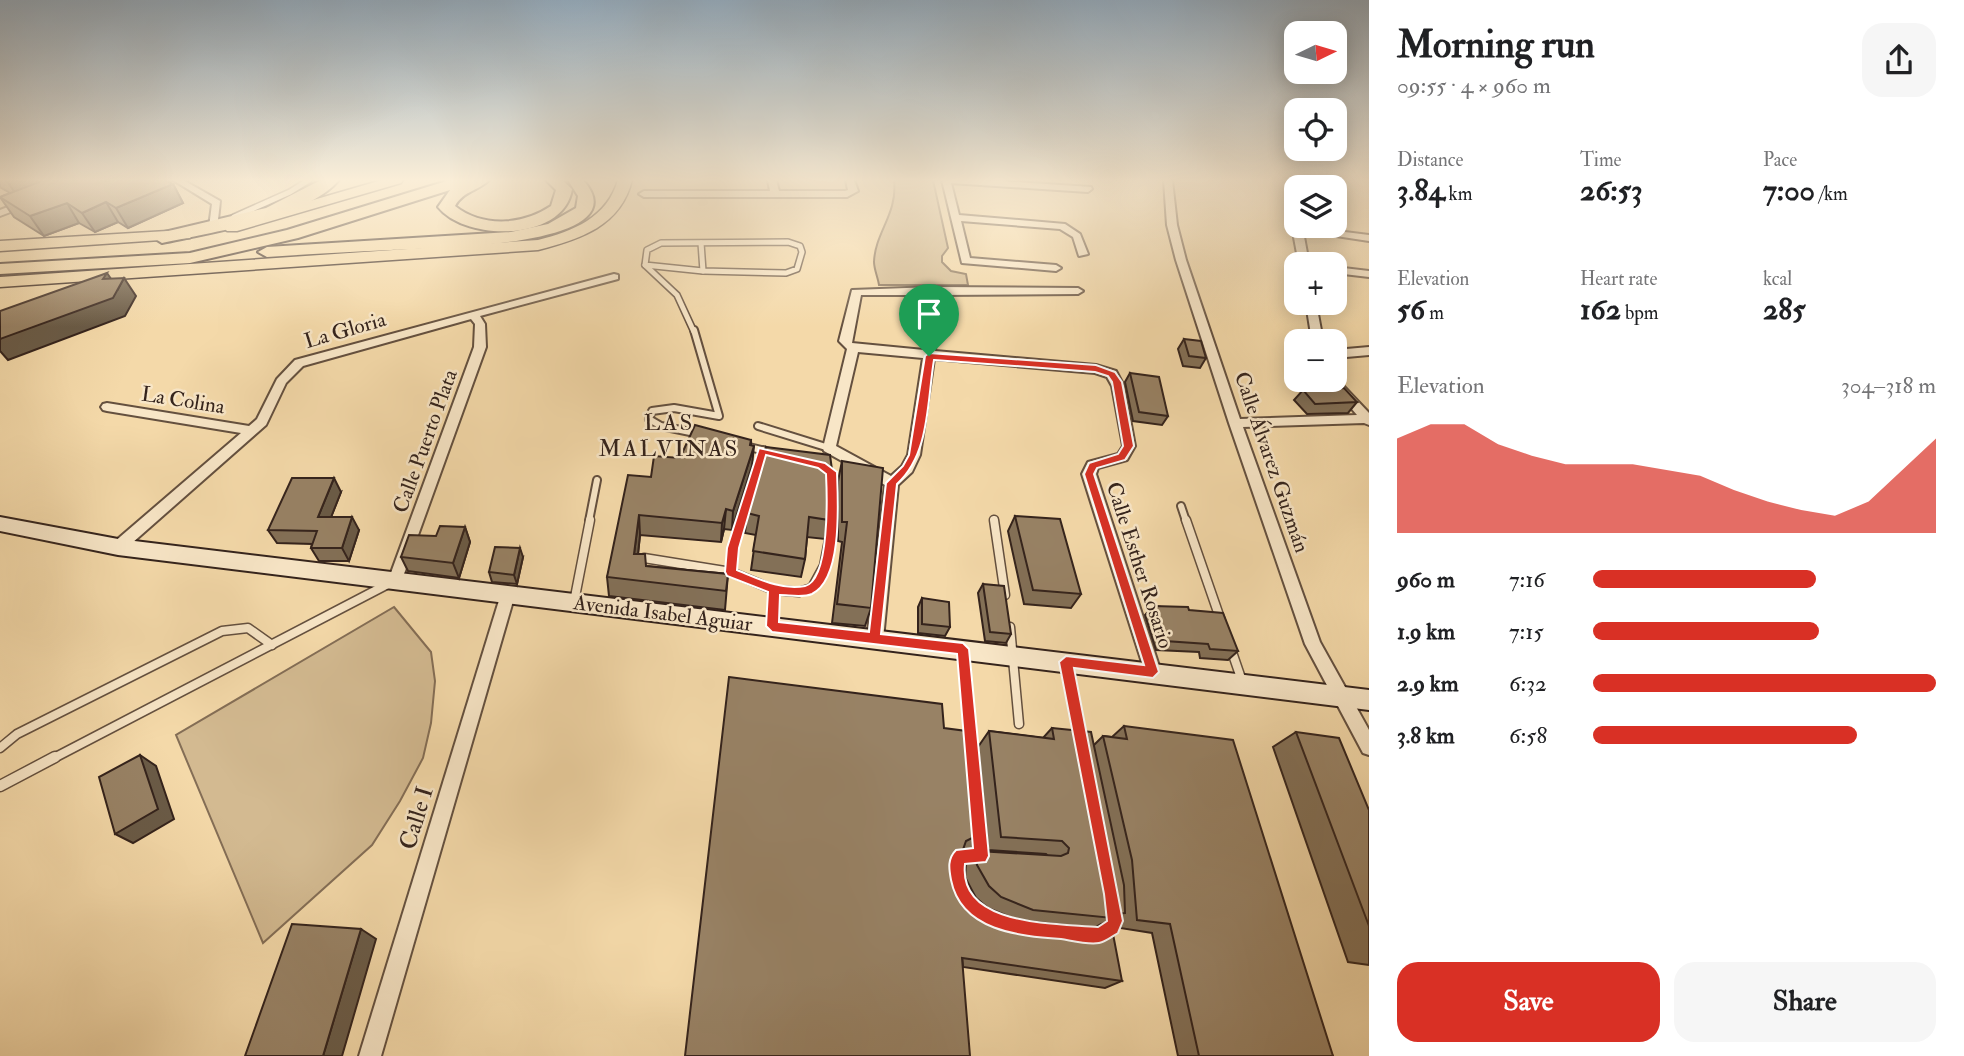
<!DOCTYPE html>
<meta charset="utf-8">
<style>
body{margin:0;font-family:"IM FELL Double Pica",serif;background:#f6f6f6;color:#202124;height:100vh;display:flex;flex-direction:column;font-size:26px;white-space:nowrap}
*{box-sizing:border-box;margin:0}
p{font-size:23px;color:#757577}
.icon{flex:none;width:38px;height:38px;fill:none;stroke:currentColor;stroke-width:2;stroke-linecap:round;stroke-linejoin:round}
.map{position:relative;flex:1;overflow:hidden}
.side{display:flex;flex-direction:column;background:#fff;width:595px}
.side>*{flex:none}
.needle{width:46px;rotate:85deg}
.tools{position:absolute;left:1284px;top:21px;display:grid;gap:14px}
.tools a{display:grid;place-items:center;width:63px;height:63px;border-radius:14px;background:#fff;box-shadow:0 4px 18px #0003;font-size:35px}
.pin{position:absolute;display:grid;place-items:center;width:60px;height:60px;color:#fff;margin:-72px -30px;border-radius:50% 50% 50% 0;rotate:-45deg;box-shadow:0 0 7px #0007}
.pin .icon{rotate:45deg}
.round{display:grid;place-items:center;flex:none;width:74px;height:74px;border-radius:21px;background:#f6f6f6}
.summary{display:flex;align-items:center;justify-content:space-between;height:119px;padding:0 28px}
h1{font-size:38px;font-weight:800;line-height:52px}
.stats{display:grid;grid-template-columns:repeat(3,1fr);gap:10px;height:119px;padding:7px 28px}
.stats div{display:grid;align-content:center}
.stats b{font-size:30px;font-weight:800}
.stats small{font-size:19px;font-weight:400}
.stats p{font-size:19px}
.chart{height:196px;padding:14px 28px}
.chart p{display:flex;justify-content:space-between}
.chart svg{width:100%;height:126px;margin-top:7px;fill:#d93025;opacity:.7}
.action{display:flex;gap:14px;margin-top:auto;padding:14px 28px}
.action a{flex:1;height:80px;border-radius:21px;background:#d93025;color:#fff;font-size:28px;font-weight:800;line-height:80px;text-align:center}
.action a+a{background:#f6f6f6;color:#202124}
ul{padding:0 28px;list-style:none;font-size:23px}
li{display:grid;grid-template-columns:112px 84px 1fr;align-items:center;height:52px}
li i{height:18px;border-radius:9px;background:#d93025}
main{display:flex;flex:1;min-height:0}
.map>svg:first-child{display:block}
.green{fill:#d3ba91;stroke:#846e56;stroke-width:2}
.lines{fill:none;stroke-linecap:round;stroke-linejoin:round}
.lane-far3-casing{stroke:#64503f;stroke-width:8}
.lane-far2-casing{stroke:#64503f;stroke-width:10}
.lane-far1-casing{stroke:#64503f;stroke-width:11}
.lane-casing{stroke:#64503f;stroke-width:13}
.street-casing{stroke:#64503f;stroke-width:4}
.secondary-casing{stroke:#34231c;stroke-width:4}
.primary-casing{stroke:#34231c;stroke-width:3}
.highway-casing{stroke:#34231c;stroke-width:4}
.lane-far3{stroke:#f8e6c7;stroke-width:5}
.lane-far2{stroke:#f8e6c7;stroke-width:6}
.lane-far1{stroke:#f8e6c7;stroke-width:8}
.lane{stroke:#f8e6c7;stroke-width:10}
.street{fill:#f8e6c7;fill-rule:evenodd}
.secondary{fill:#f8e6c7;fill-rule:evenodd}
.primary{fill:#f4d9a9;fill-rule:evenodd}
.highway{fill:#f4d9a9;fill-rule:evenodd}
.wall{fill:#837057;stroke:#34231c;stroke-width:2}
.shaded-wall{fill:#6a5b47;stroke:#34231c;stroke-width:2}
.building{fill:#988265;stroke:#34231c;stroke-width:2}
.route{fill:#d93025;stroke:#fff;stroke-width:2;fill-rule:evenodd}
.labels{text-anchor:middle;stroke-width:5;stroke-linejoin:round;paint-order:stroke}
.street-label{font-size:21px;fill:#34231c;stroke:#f8e6c7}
.neighbourhood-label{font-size:23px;letter-spacing:2px;fill:#34231c;stroke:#f8e6c7}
.near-street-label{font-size:24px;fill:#34231c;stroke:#f8e6c7}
</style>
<main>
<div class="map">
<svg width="1369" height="1056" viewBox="0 0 1369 1056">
<rect width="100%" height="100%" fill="#f4d9a9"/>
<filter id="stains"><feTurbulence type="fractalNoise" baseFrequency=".00286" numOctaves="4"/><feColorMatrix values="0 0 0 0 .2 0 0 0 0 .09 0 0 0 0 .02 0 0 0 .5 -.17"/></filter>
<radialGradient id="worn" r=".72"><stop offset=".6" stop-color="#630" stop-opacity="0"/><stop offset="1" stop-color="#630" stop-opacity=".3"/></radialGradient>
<g class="green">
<path d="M894,180H933L948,248L942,256V262L951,271L966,274L968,285H879C878,278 874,269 874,262C875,232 898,214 894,180Z"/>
<polygon points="394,607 431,652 435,681 431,723 423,758 400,801 372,845 263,943 176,735"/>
</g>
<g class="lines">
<g class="lane-far3-casing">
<g id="lane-far3">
<polyline points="234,217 290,192 309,180"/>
<polygon points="788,242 800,246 802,252 797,269 786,273 703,271 645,265 647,250 661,243"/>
<polyline points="701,243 703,271"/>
<polyline points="645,265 677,295 694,332"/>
</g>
</g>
<g class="lane-far2-casing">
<g id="lane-far2">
<polyline points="694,330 719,416 674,408 652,411 649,419 661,426 700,434"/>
<polyline points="758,426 829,448"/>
<polyline points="745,446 774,453"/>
<path d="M826,468C836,484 834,503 833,521"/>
<polyline points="1181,506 1186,521"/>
<polyline points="589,521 597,480"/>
<polyline points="741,521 763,450"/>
</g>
</g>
<g class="lane-far1-casing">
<g id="lane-far1">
<polyline points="742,520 733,548 731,572 774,590 772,626"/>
<polyline points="994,520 1005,595"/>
<polyline points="1186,520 1221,621"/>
<polyline points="644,558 731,572"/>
<polyline points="774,590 799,592 812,588 824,566 833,520"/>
<polyline points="574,602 590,520"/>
<polyline points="1010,627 1019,724"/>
<polyline points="1231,649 1242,681"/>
<polyline points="963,651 971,741"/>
<polyline points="1067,666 1081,740"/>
<polyline points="0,748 17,734 222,631 248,628 272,645"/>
<polyline points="52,759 388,584"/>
</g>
</g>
<g class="lane-casing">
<g id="lane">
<polyline points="0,786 55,757"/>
<polyline points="979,833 981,856"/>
<polyline points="957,864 962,856 982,856"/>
<polyline points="1096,935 1113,928 1114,910"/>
</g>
</g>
<g class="street-casing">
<g id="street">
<polygon points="173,180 183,180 220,201 217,229 209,227 212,204"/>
<polygon points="768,180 776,180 779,191 845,191 848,190 846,180 854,180 858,191 847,197 644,197 639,194 644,191 770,191"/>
<polygon points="942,180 984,180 1091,187 1092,189 1088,192 951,183 959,215 1065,224 1080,234 1088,254 1079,256 1073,237 1060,229 961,221 970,258 1056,265 1061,268 1056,271 962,263"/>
<polygon points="1164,180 1172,180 1177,225 1186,260 1240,419 1357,415 1327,380 1335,380 1335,377 1369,413 1369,425 1364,423 1243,427 1320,642 1369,730 1369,755 1363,753 1305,644 1229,423 1176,260 1167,225"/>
<polygon points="1290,180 1298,180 1297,226 1369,235 1369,241 1303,231 1309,264 1299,264 1292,227"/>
<polygon points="26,200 31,203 29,205 0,216 0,210"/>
<polygon points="1335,267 1369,271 1369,277 1335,273"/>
<polygon points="614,274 618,275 618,279 480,316 485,324 486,347 400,585 395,587 390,585 388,581 474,347 475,324 471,319 303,366 286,383 266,425 123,551 113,551 111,547 113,543 241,433 107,411 103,410 101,407 103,404 107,403 249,426 257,419 277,379 295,360"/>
<path d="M934,287L1078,288L1083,291L1078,294L939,295L935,351L1096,365L1116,371L1124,386L1135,446L1127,460L1098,468L1096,474L1161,672L1159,677L1153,679L1147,677L1145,672L1082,474L1088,462L1118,454L1123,446L1112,386L1107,377L1095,373L934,359L920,455L912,472L898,485L883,639L881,644L875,646L869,644L867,639L885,485L824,451L823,448L847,349L839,341L852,290ZM861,295H928L924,350L852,343ZM858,352L923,358L908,455L902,466L891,476L836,446Z"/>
<polygon points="1306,303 1316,303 1323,341 1312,341"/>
<polygon points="1369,347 1369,355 1335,358 1335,350"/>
<polygon points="508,588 513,590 515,594 381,1056 359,1056 501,594 503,590"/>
</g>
</g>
<g class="secondary-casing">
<polygon id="secondary" points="0,517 118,539 1369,690 1369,710 118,555 0,531"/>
</g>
<g class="primary-casing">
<g id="primary">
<polygon points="382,180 403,180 401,183 237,231 227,231 224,228 227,225"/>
<path d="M618,180H632C621,226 580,239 538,250L0,287V277L538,240C573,231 607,218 618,180Z"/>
<polygon points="184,230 192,235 190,238 0,251 0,241"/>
</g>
</g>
<g class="highway-casing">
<g id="highway">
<path d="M321,180H339C307,218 209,233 162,243L154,238L156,234L266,208Z"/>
<path d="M450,180H489C480,190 463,191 455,206C483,228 523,225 551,206L556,190L546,180H562L572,189C564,242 466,242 438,207L450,190L298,238L190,263L0,274V264L190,253L287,230Z"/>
<path d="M568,180H583C645,249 419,248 391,250C350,252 308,254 267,257L258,252L267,247L511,232L548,224L576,208L578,196Z"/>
</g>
</g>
<use href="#lane-far3" class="lane-far3"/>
<use href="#lane-far2" class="lane-far2"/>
<use href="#lane-far1" class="lane-far1"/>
<use href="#lane" class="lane"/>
<use href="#street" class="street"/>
<use href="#secondary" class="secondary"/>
<use href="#primary" class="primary"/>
<use href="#highway" class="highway"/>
</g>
<g class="wall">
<polygon points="0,180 105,180 108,181 173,184 183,203 128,228 118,222 95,232 79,223 44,236 14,217 0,197 10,193 0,187"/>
<polygon points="1184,339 1206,358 1200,368 1183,366 1178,349"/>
<polygon points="1130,373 1168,416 1162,425 1133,421 1125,382"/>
<polygon points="1303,390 1357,402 1348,413 1307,414 1294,400"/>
<polygon points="751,440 752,466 732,530 724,529 721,542 640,535 638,554 646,566 728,574 725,610 609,596 607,577 651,477 680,458"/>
<polygon points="766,447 829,520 825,539 807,537 805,559 801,577 751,570 756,535 745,533 747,513"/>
<polygon points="842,461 871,608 865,626 832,623 842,542 838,541 838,481"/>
<polygon points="341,492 331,517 359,530 349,561 319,561 311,548 312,544 277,543 268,530"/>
<polygon points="1015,516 1081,594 1071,608 1024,604 1008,531"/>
<polygon points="465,527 470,542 459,578 408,571 401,557 436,536"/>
<polygon points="523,557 517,584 492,582 489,572"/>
<polygon points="983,584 1011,634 1006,643 985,641 978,593"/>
<polygon points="922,598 950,627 945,636 918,633 918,607"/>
<polygon points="1153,606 1189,610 1238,651 1228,660 1200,658 1199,652 1156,650 1145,615"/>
<polygon points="1124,726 1333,1056 1178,1056 1152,933 1120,928 1120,916 1106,923 1101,924 1094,928 1018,920 988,908 976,898 965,877 966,864 978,851 1048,856 1046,854 988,850 978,747 989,731 1043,738 1052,728 1094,745 1103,736 1112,737"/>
<polygon points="944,728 983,838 973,849 963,849 959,861 964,880 975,897 991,912 1122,981 1105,988 963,967"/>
<polygon points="1296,732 1369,810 1369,965 1348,962 1273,747"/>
</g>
<g class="shaded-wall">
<polygon points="10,180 85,180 20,200 7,181"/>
<polygon points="173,184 183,203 128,228 116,208"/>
<polygon points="106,202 118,222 95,232 82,213"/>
<polygon points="67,203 79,223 44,236 30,216"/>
<polygon points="107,273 118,289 124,278 136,296 125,316 8,360 0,351 0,339"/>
<polygon points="754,446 752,466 732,530 733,511"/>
<polygon points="334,478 341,492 326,530 318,517"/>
<polygon points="726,509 724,529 721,542 722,523"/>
<polygon points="639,515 640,535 636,573 634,554"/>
<polygon points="352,517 359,530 349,561 342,548"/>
<polygon points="465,527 470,542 459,578 453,563"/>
<polygon points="520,548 523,557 517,584 514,575"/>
<polygon points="140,755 156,766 174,819 133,843 115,834"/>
<polygon points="361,929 376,939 342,1056 323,1056"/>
</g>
<g class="building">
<polygon points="44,180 105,180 108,181 111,180 165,180 173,184 116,208 106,202 82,213 67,203 30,216 0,197"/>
<polygon points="107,273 103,279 124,278 113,298 0,339 0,311"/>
<polygon points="1184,339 1201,341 1206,358 1189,356"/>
<polygon points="1130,373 1159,377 1168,416 1139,412"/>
<polygon points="1344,388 1357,402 1315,404 1303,390"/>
<polygon points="695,425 751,440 750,445 754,446 733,511 726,509 722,523 639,515 634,554 645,554 646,566 728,574 726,591 607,577 628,475 651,477 654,456 680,458"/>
<polygon points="766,447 830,455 833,477 829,520 809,517 805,559 753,551 759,516 747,513"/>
<polygon points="842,461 883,468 871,608 837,604 847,522 842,522"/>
<polygon points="292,478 334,478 318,517 352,517 342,548 311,548 317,531 268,530"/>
<polygon points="1015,516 1060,519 1081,594 1033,590"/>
<polygon points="440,526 465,527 453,563 401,557 409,535 436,536"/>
<polygon points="495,547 520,548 514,575 489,572"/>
<polygon points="983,584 1004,586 1011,634 990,632"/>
<polygon points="922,598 949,602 950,627 922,624"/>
<polygon points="1153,606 1188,607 1189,610 1223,613 1238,651 1210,649 1208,644 1165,641"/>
<polygon points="729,677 942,704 944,728 974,732 983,838 972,838 966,841 959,861 964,880 975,897 991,912 1027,926 1113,934 1122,981 962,958 970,1056 685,1056"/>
<polygon points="1124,726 1233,740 1333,1056 1199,1056 1170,924 1137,920 1132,860 1103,736 1127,739"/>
<polygon points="1052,728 1091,732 1124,885 1125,913 1112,914 1112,918 1033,910 1001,897 989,886 977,865 978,851 1061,856 1068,853 1069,848 1062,841 1001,837 989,731 1054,739"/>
<polygon points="1296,732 1339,738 1369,810 1369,926"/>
<polygon points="140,755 158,809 115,834 99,777"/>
<polygon points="292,924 361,929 323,1056 245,1056"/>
</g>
<linearGradient id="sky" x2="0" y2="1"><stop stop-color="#93aabc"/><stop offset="0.55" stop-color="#faeed8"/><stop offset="1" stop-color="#faeed8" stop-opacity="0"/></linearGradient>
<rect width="1369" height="327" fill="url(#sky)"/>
<path class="route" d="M929,353L1096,365L1115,372L1122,382L1134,446L1125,460L1097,468L1094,474L1159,672L1153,678L1074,668L1123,921L1118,933C1113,936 1105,942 1099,943C1088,945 1073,941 1061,939C1019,936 961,931 951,880C949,869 947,859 956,850L973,848L957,654L772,632L766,626L768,592L727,576L725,572L727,548L759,448L825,463L837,472C838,502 843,579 812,594C803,598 789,595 780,595L779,622L869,632L886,483L903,466L909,455L925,356ZM934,360L1095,372L1108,376L1112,382L1123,446L1118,454L1089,463L1084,474L1144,665L1066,656L1059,662L1104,894L1107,921L1098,927C1057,923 958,927 965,864L986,862L989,856L969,649L963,643L881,634L897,484C930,454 927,402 934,360ZM766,455L818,468L826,474C827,494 830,580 805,586C782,591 757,578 737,570L739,548Z"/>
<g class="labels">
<g class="street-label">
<text transform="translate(345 330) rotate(-16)" y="7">La Gloria</text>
<text transform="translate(183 400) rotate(9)" y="7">La Colina</text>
<text transform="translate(425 441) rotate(-70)" y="7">Calle Puerto Plata</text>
<text transform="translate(1272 462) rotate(71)" y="7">Calle Álvarez Guzmán</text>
<text transform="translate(1140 565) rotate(72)" y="7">Calle Esther Rosario</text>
<text transform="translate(663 613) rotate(7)" y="7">Avenida Isabel Aguiar</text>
</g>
<g class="neighbourhood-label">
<text x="669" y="430">LAS<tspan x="669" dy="26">MALVINAS</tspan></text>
</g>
<g class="near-street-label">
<text transform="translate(416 818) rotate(-73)" y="8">Calle I</text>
</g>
</g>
<rect width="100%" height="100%" filter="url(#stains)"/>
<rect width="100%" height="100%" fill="url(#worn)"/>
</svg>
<div class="tools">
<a><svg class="needle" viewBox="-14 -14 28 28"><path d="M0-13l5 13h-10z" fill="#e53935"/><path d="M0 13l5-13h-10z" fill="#757577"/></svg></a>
<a><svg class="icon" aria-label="locate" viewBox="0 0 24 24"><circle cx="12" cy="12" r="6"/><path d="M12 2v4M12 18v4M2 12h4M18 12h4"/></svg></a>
<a><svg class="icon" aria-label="layers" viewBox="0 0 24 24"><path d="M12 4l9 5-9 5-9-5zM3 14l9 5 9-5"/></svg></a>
<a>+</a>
<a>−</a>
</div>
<div class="pin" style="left:929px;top:356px;background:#1e9e55"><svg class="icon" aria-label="arrive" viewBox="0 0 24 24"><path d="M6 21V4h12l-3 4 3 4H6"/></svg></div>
</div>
<section class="side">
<div class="summary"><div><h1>Morning run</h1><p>09:55 · 4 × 960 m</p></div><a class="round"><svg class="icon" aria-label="share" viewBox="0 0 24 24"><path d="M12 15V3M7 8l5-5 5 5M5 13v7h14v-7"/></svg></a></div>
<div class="stats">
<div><p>Distance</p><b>3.84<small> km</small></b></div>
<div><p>Time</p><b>26:53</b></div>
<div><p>Pace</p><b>7:00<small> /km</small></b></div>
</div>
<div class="stats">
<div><p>Elevation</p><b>56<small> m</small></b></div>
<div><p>Heart rate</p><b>162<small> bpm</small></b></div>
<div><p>kcal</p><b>285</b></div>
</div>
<div class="chart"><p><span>Elevation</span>304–318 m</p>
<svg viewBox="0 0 160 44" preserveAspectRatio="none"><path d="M0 44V11L10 6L20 6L30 13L40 17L50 20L60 20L70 20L80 22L90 24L100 29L110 33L120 36L130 38L140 33L150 22L160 11V44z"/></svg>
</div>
<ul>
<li><b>960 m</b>7:16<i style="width:65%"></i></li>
<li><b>1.9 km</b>7:15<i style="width:66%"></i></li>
<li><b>2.9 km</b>6:32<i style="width:100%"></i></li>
<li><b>3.8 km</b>6:58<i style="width:77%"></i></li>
</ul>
<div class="action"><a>Save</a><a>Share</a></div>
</section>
</main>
